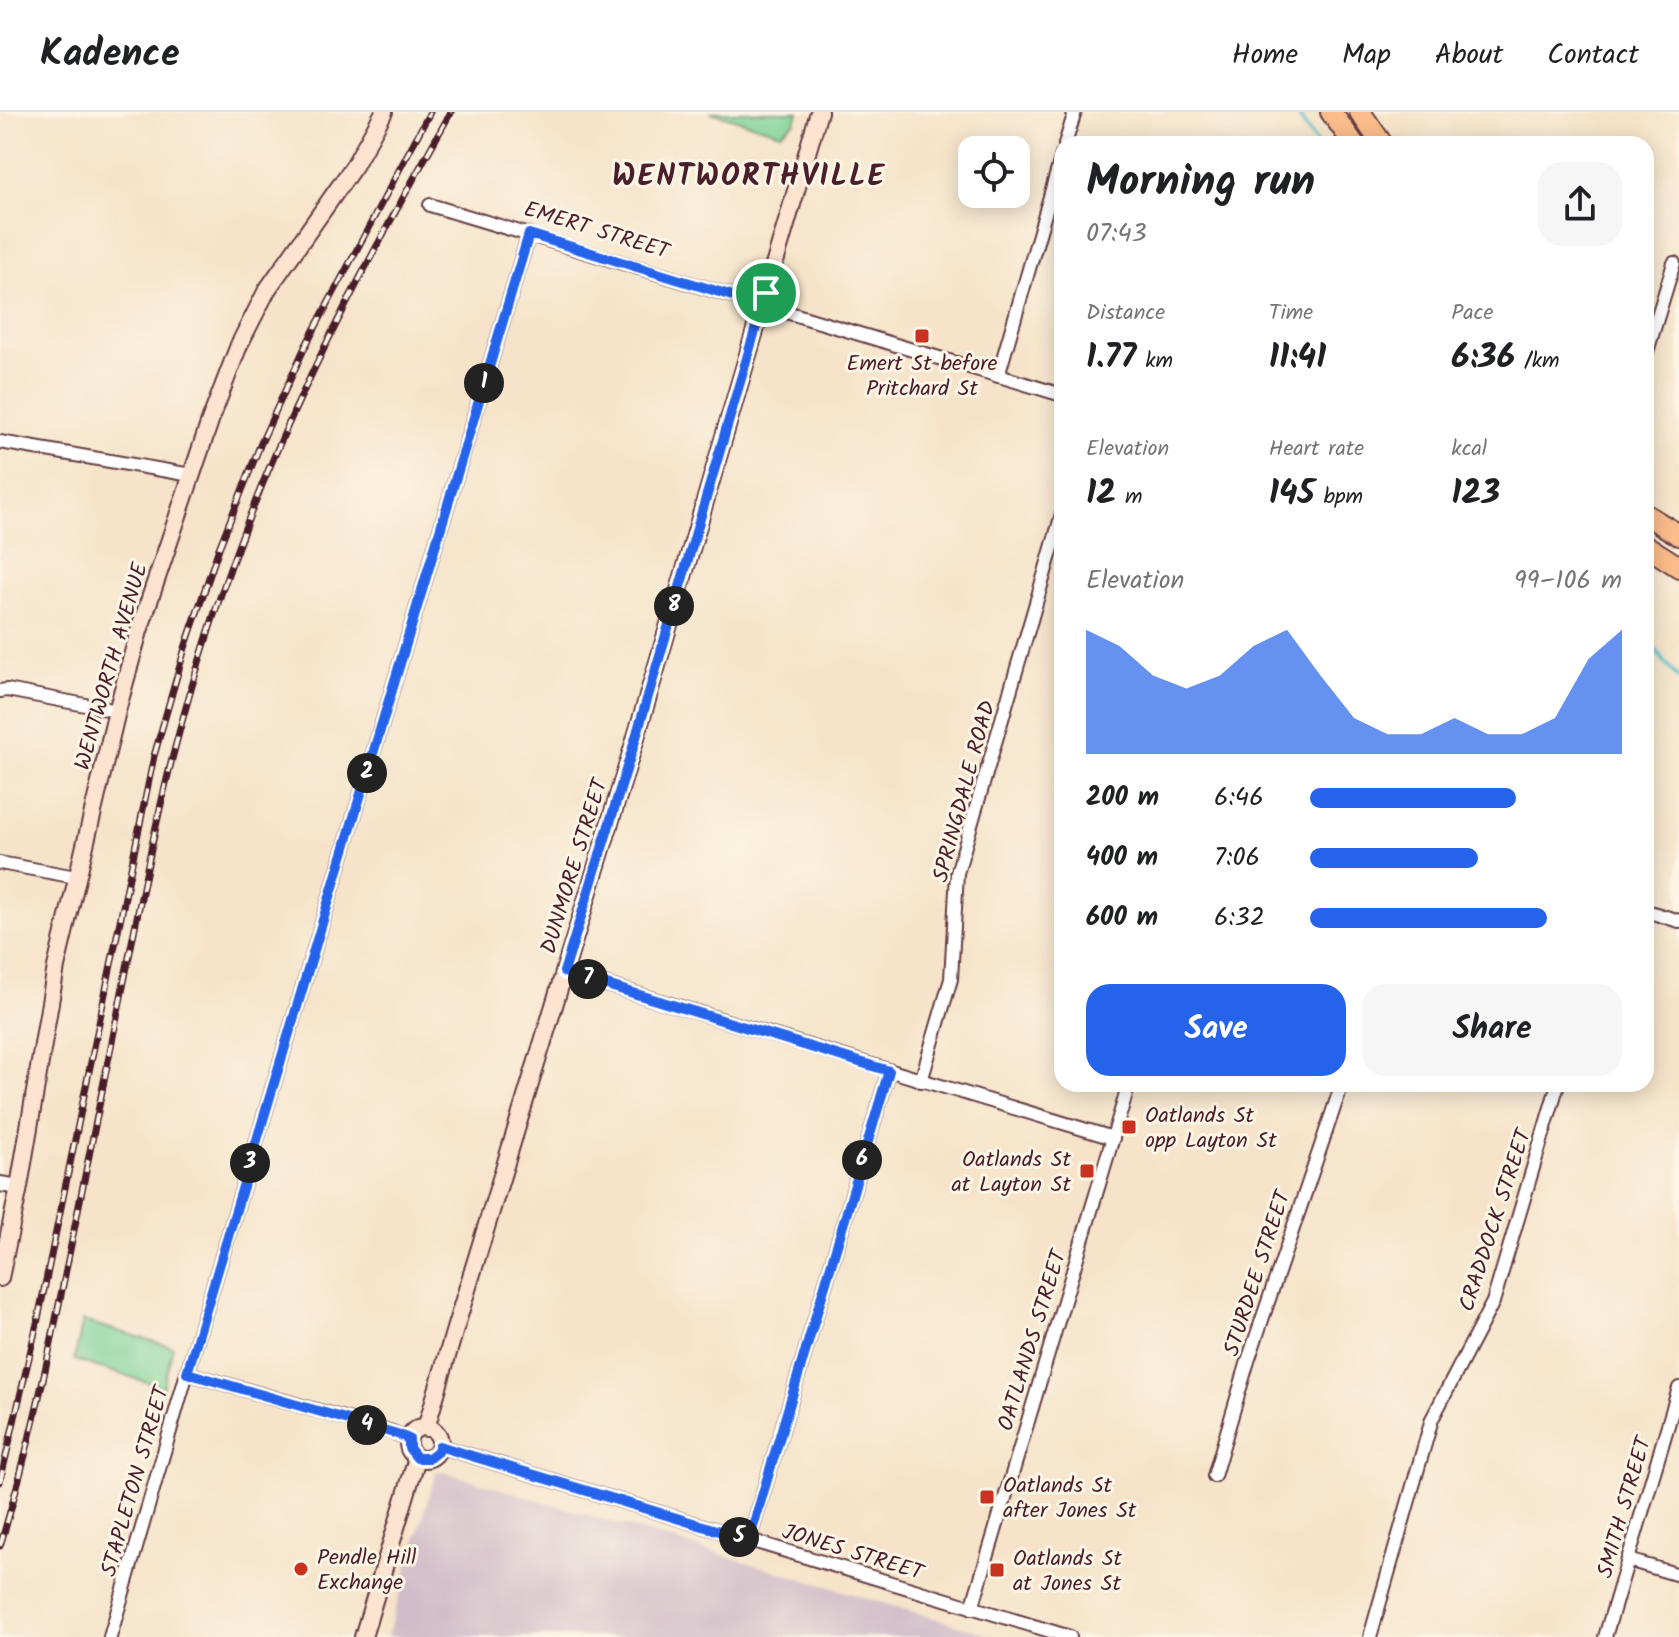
<!DOCTYPE html>
<meta charset="utf-8">
<style>
body{margin:0;font-family:Kalam,sans-serif;background:#f6f6f6;color:#202124;height:100vh;display:flex;flex-direction:column;font-size:30px;white-space:nowrap}
*{box-sizing:border-box;margin:0}
p{font-size:26px;color:#757577}
.icon{flex:none;width:44px;height:44px;fill:none;stroke:currentColor;stroke-width:2;stroke-linecap:round;stroke-linejoin:round}
.map{position:relative;flex:1;overflow:hidden}
.sheet{position:absolute;left:1054px;top:24px;width:600px;height:956px;display:flex;flex-direction:column;background:#fff;border-radius:24px;box-shadow:0 4px 20px #0003}
.sheet>*{flex:none}
.tools{position:absolute;left:958px;top:24px;display:grid;gap:16px}
.tools a{display:grid;place-items:center;width:72px;height:72px;border-radius:16px;background:#fff;box-shadow:0 4px 20px #0003;font-size:40px}
.pin{position:absolute;display:grid;place-items:center;width:68px;height:68px;color:#fff;margin:-34px;border:4px solid #fff;border-radius:50%;box-shadow:0 2px 8px #0007}
.km{position:absolute;width:40px;height:40px;margin:-20px;border-radius:50%;background:#222;color:#fff;font-size:22px;line-height:40px;text-align:center}
.round{display:grid;place-items:center;flex:none;width:84px;height:84px;border-radius:24px;background:#f6f6f6}
.summary{display:flex;align-items:center;justify-content:space-between;height:136px;padding:0 32px}
h1{font-size:44px;font-weight:800;line-height:60px}
.stats{display:grid;grid-template-columns:repeat(3,1fr);gap:12px;height:136px;padding:8px 32px}
.stats div{display:grid;align-content:center}
.stats b{font-size:34px;font-weight:800}
.stats small{font-size:22px;font-weight:400}
.stats p{font-size:22px}
.chart{height:224px;padding:16px 32px}
.chart p{display:flex;justify-content:space-between}
.chart svg{width:100%;height:144px;margin-top:8px;fill:#2563eb;opacity:.7}
.action{display:flex;gap:16px;margin-top:auto;padding:16px 32px}
.action a{flex:1;height:92px;border-radius:24px;background:#2563eb;color:#fff;font-size:32px;font-weight:800;line-height:92px;text-align:center}
.action a+a{background:#f6f6f6;color:#202124}
ul{padding:0 32px;list-style:none;font-size:26px}
li{display:grid;grid-template-columns:128px 96px 1fr;align-items:center;height:60px}
li i{height:20px;border-radius:10px;background:#2563eb}
header{display:flex;align-items:center;gap:48px;box-sizing:border-box;height:112px;padding:0 40px;background:#fff;border-bottom:2px solid #e0e0e0}
header strong{font-size:38px}
nav{display:flex;gap:44px;margin-inline-start:auto;font-size:28px}
.map>svg:first-child{display:block}
.industrial{fill:#d1bdc9}
.green{fill:#7cd295;stroke:#637860;stroke-width:2}
.lines{fill:none;stroke-linecap:round;stroke-linejoin:round}
.stream{stroke:#56c3cd;stroke-width:4}
.minor-casing{stroke:#643c43;stroke-width:16}
.tertiary-casing{stroke:#643c43;stroke-width:18}
.secondary-casing{stroke:#643c43;stroke-width:20}
.trunk-casing{stroke:#643c43;stroke-width:24}
.minor{stroke:#fff;stroke-width:12}
.tertiary{stroke:#fff;stroke-width:14}
.secondary{stroke:#fde4d1;stroke-width:16}
.trunk{stroke:#fabc8b;stroke-width:20}
.rail-casing{stroke:#4a1f2b;stroke-width:7}
.rail{stroke:#fcf5e5;stroke-width:4;stroke-dasharray:12;stroke-linecap:butt}
.route-casing{stroke:#fff;stroke-width:16}
.route{stroke:#2563eb;stroke-width:10}
.poi-dot{fill:#c8321e;stroke:#fcf5e5;stroke-width:3}
.labels{text-anchor:middle;stroke-width:6;stroke-linejoin:round;paint-order:stroke}
.street-label{font-size:22px;fill:#4a1f2b;stroke:#fcf5e5}
.poi-label{font-size:22px;fill:#4a1f2b;stroke:#fcf5e5;text-anchor:start}
.district-label{font-size:30px;font-weight:bold;letter-spacing:2px;fill:#4a1f2b;stroke:#fcf5e5}
</style>
<header>
<strong>Kadence</strong>
<nav><a>Home</a><a>Map</a><a>About</a><a>Contact</a></nav>
</header>
<div class="map">
<svg width="1679" height="1525" viewBox="0 0 1679 1525">
<rect width="100%" height="100%" fill="#fcf5e5"/>
<filter id="ink" filterUnits="userSpaceOnUse"><feTurbulence type="fractalNoise" baseFrequency=".0125" numOctaves="2"/><feDisplacementMap in="SourceGraphic" scale="16" xChannelSelector="R" yChannelSelector="G"/><feConvolveMatrix kernelMatrix="1 2 1 2 8 2 1 2 1" color-interpolation-filters="sRGB"/></filter>
<filter id="wash" filterUnits="userSpaceOnUse"><feTurbulence type="fractalNoise" baseFrequency=".006" numOctaves="4" result="noise"/><feDisplacementMap in="SourceGraphic" scale="32" xChannelSelector="R" yChannelSelector="G"/><feGaussianBlur stdDeviation="1.8" result="paint"/><feColorMatrix in="noise" values="0 0 0 0 0 0 0 0 0 0 0 0 0 0 0 0 0 1.4 0 .05"/><feComposite in="paint" operator="in"/></filter>
<g filter="url(#wash)">
<rect width="100%" height="100%" fill="#f6e3c9"/>
<polygon class="industrial" points="437,1358 997,1525 387,1525"/>
<g class="green">
<polygon points="710,0 798,0 795,10 781,21"/>
<polygon points="83,1209 173,1235 163,1275 74,1248"/>
</g>
<g class="lines">
<g class="stream">
<polyline points="1296,0 1317,32"/>
<polyline points="1646,527 1679,567"/>
</g>
</g>
</g>
<g filter="url(#ink)">
<g class="lines">
<g class="minor-casing">
<g id="minor">
<polyline points="1065,32 1075,0"/>
<polyline points="430,93 749,189"/>
<polyline points="773,196 1062,283"/>
<polyline points="1646,243 1674,151"/>
<polyline points="998,264 1062,43"/>
<polyline points="0,330 191,363"/>
<polyline points="0,579 7,578 117,599"/>
<polyline points="0,751 76,765"/>
<polyline points="1646,799 1679,809"/>
<polyline points="564,860 1113,1026"/>
<polyline points="921,969 951,867 957,761 1062,402"/>
<polyline points="187,1261 392,1320 409,1327"/>
<polyline points="439,1334 1070,1525"/>
<polyline points="1214,1364 1248,1249 1342,972"/>
<polyline points="749,1428 889,959"/>
<polyline points="1628,1448 1679,1463"/>
<polyline points="972,1496 1129,972"/>
<polyline points="110,1525 187,1261 529,122"/>
<polyline points="1370,1525 1432,1307 1493,1190 1558,972"/>
<polyline points="1605,1525 1679,1276"/>
</g>
</g>
<g class="tertiary-casing">
<polyline id="tertiary" points="0,1072 19,1075"/>
</g>
<g class="secondary-casing">
<g id="secondary">
<circle cx="761" cy="192" r="12"/>
<polyline points="766,181 819,0"/>
<polyline points="0,1166 19,1075 56,855 117,599 139,519 210,309 239,233 267,178 354,54 384,0"/>
<circle cx="424" cy="1331" r="16"/>
<polyline points="426,1316 455,1217 634,632 759,205"/>
<polyline points="363,1525 417,1346"/>
</g>
</g>
<g class="trunk-casing">
<g id="trunk">
<polyline points="1331,0 1354,32"/>
<polyline points="1360,0 1382,32"/>
<polyline points="1646,403 1679,423"/>
<polyline points="1646,434 1679,455"/>
</g>
</g>
<use href="#minor" class="minor"/>
<use href="#tertiary" class="tertiary"/>
<use href="#secondary" class="secondary"/>
<use href="#trunk" class="trunk"/>
<g class="rail-casing">
<g id="rail">
<polyline points="0,1370 38,1207 154,644 185,536 219,436 261,331 305,235 430,0"/>
<path d="M0,1434C28,1342 48,1248 67,1153C87,1054 107,955 127,855C141,786 154,716 172,647C199,542 233,438 277,338C327,222 389,110 451,0"/>
</g>
</g>
<use href="#rail" class="rail"/>
</g>
</g>
<g class="lines" filter="url(#ink)">
<g class="route-casing">
<path id="route" d="M529,122L749,189C767,164 788,201 759,205L634,632L564,860L889,959L749,1428L439,1334L438,1339L429,1346H417L409,1336V1327L397,1322L187,1261Z"/>
</g>
<use href="#route" class="route"/>
</g>
<g class="poi-dot">
<rect x="914" y="216" width="16" height="16" rx="4"/>
<rect x="1121" y="1007" width="16" height="16" rx="4"/>
<rect x="1079" y="1051" width="16" height="16" rx="4"/>
<rect x="979" y="1377" width="16" height="16" rx="4"/>
<circle cx="301" cy="1457" r="8"/>
<rect x="989" y="1450" width="16" height="16" rx="4"/>
</g>
<g class="labels">
<g class="street-label">
<text transform="translate(597 117) rotate(17)" y="8">EMERT STREET</text>
<text transform="translate(110 554) rotate(-74)" y="8">WENTWORTH AVENUE</text>
<text transform="translate(963 679) rotate(-75)" y="8">SPRINGDALE ROAD</text>
<text transform="translate(573 754) rotate(-73)" y="8">DUNMORE STREET</text>
<text transform="translate(1494 1108) rotate(-72)" y="8">CRADDOCK STREET</text>
<text transform="translate(1256 1161) rotate(-72)" y="8">STURDEE STREET</text>
<text transform="translate(1031 1228) rotate(-73)" y="8">OATLANDS STREET</text>
<text transform="translate(134 1369) rotate(-74)" y="8">STAPLETON STREET</text>
<text transform="translate(1623 1395) rotate(-74)" y="8">SMITH STREET</text>
<text transform="translate(853 1439) rotate(17)" y="8">JONES STREET</text>
</g>
<g class="poi-label">
<text x="922" y="258" text-anchor="middle">Emert St before<tspan x="922" dy="25">Pritchard St</tspan></text>
<text x="1145" y="1010">Oatlands St<tspan x="1145" dy="25">opp Layton St</tspan></text>
<text x="1071" y="1054" text-anchor="end">Oatlands St<tspan x="1071" dy="25">at Layton St</tspan></text>
<text x="1003" y="1380">Oatlands St<tspan x="1003" dy="25">after Jones St</tspan></text>
<text x="317" y="1452">Pendle Hill<tspan x="317" dy="25">Exchange</tspan></text>
<text x="1013" y="1453">Oatlands St<tspan x="1013" dy="25">at Jones St</tspan></text>
</g>
<g class="district-label">
<text x="749" y="73">WENTWORTHVILLE</text>
</g>
</g>
</svg>
<div class="tools">
<a><svg class="icon" aria-label="locate" viewBox="0 0 24 24"><circle cx="12" cy="12" r="6"/><path d="M12 2v4M12 18v4M2 12h4M18 12h4"/></svg></a>
</div>
<div class="pin" style="left:766px;top:181px;background:#1e9e55"><svg class="icon" aria-label="arrive" viewBox="0 0 24 24"><path d="M6 21V4h12l-3 4 3 4H6"/></svg></div>
<b class="km" style="left:484px;top:271px">1</b>
<b class="km" style="left:367px;top:661px">2</b>
<b class="km" style="left:250px;top:1051px">3</b>
<b class="km" style="left:367px;top:1313px">4</b>
<b class="km" style="left:739px;top:1425px">5</b>
<b class="km" style="left:862px;top:1048px">6</b>
<b class="km" style="left:588px;top:867px">7</b>
<b class="km" style="left:674px;top:494px">8</b>
<section class="sheet">
<div class="summary"><div><h1>Morning run</h1><p>07:43</p></div><a class="round"><svg class="icon" aria-label="share" viewBox="0 0 24 24"><path d="M12 15V3M7 8l5-5 5 5M5 13v7h14v-7"/></svg></a></div>
<div class="stats">
<div><p>Distance</p><b>1.77<small> km</small></b></div>
<div><p>Time</p><b>11:41</b></div>
<div><p>Pace</p><b>6:36<small> /km</small></b></div>
</div>
<div class="stats">
<div><p>Elevation</p><b>12<small> m</small></b></div>
<div><p>Heart rate</p><b>145<small> bpm</small></b></div>
<div><p>kcal</p><b>123</b></div>
</div>
<div class="chart"><p><span>Elevation</span>99–106 m</p>
<svg viewBox="0 0 160 44" preserveAspectRatio="none"><path d="M0 44V6L10 11L20 20L30 24L40 20L50 11L60 6L70 20L80 33L90 38L100 38L110 33L120 38L130 38L140 33L150 15L160 6V44z"/></svg>
</div>
<ul>
<li><b>200 m</b>6:46<i style="width:66%"></i></li>
<li><b>400 m</b>7:06<i style="width:54%"></i></li>
<li><b>600 m</b>6:32<i style="width:76%"></i></li>
</ul>
<div class="action"><a>Save</a><a>Share</a></div>
</section>
</div>
